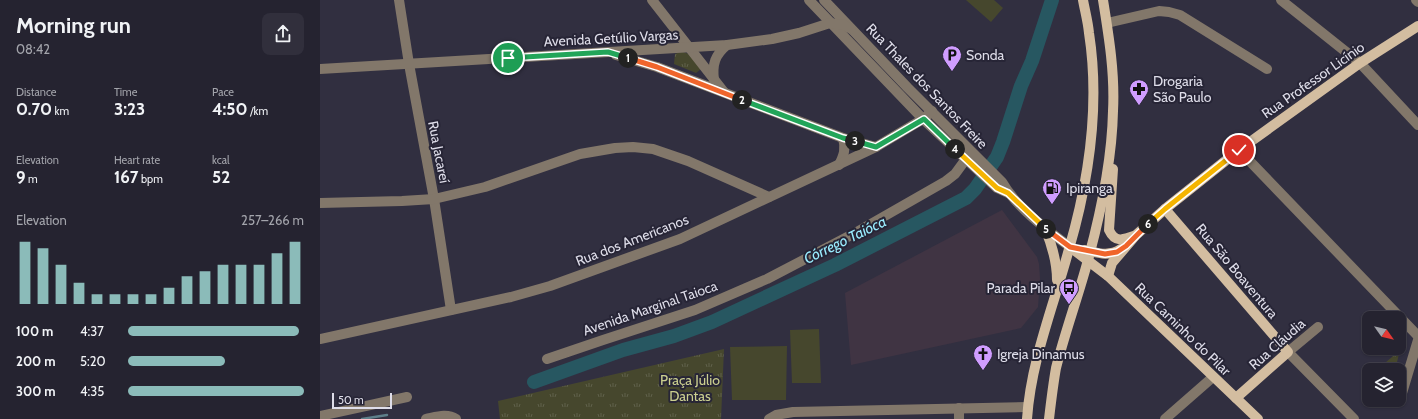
<!DOCTYPE html>
<meta charset="utf-8">
<style>
body{margin:0;font-family:Cabin,sans-serif;background:#312f3c;color:#f1f3f6;height:100vh;display:flex;flex-direction:column;font-size:15px;white-space:nowrap}
*{box-sizing:border-box;margin:0}
p{font-size:13px;color:#a3a4ab}
.icon{flex:none;width:22px;height:22px;fill:none;stroke:currentColor;stroke-width:2;stroke-linecap:round;stroke-linejoin:round}
.map{position:relative;flex:1;overflow:hidden}
.side{display:flex;flex-direction:column;background:#252330;width:320px}
.side>*{flex:none}
.needle{width:26px;rotate:124deg}
.buttons{position:absolute;left:1042px;top:311px;display:grid;gap:8px}
.buttons a{display:grid;place-items:center;width:44px;height:44px;border-radius:8px;background:#252330;box-shadow:0 1px 3px #0004,0 0 0 1px #42404c;font-size:20px}
.scale{position:absolute;left:12px;bottom:10px;width:60px;box-sizing:border-box;padding-left:4px;border:2px solid #dedde9;border-top:0;font-size:11px;line-height:14px;white-space:nowrap;color:#dedde9;-webkit-text-stroke:3px #272536;paint-order:stroke}
.pin{position:absolute;display:grid;place-items:center;width:34px;height:34px;color:#fff;margin:-17px;border:2px solid #fff;border-radius:50%;box-shadow:0 1px 4px #0007}
.km{position:absolute;width:20px;height:20px;margin:-10px;border-radius:50%;background:#222;color:#fff;font-size:11px;line-height:20px;text-align:center}
.round{display:grid;place-items:center;flex:none;width:42px;height:42px;border-radius:8px;background:#312f3c}
.overview{display:flex;align-items:center;justify-content:space-between;height:68px;padding:0 16px}
h1{font-size:22px;font-weight:800;line-height:30px}
.figures{display:grid;grid-template-columns:repeat(3,1fr);gap:6px;height:68px;padding:4px 16px}
.figures div{display:grid;align-content:center}
.figures b{font-size:17px;font-weight:800}
.figures small{font-size:11px;font-weight:400}
.figures p{font-size:11px}
.chart{height:112px;padding:8px 16px}
.chart p{display:flex;justify-content:space-between}
.chart svg{width:100%;height:72px;margin-top:4px;stroke:#8bbbb9;stroke-width:6}
ul{padding:0 16px;list-style:none;font-size:13px}
li{display:grid;grid-template-columns:64px 48px 1fr;align-items:center;height:30px}
li i{height:10px;border-radius:5px;background:#8bbbb9}
main{display:flex;flex:1;min-height:0}
.map>svg:first-child{display:block}
.commercial{fill:#403443}
.grass{fill:#46472d}
.park{fill:url(#park-tufts)}
.lines{fill:none;stroke-linecap:round;stroke-linejoin:round}
.stream{stroke:#5e7f8a;stroke-width:2.5}
.river{stroke:#275761;stroke-width:14}
.minor{stroke:#82776a;stroke-width:10}
.major{stroke:#d3bda0;stroke-width:10}
.split-1-casing{stroke:#fff;stroke-width:8}
.split-2-casing{stroke:#fff;stroke-width:8}
.split-3-casing{stroke:#fff;stroke-width:8}
.split-4-casing{stroke:#fff;stroke-width:8}
.split-5-casing{stroke:#fff;stroke-width:8}
.split-6-casing{stroke:#fff;stroke-width:8}
.split-7-casing{stroke:#fff;stroke-width:8}
.split-1{stroke:#22a559;stroke-width:5}
.split-2{stroke:#f0652b;stroke-width:5}
.split-3{stroke:#22a559;stroke-width:5}
.split-4{stroke:#22a559;stroke-width:5}
.split-5{stroke:#f5b400;stroke-width:5}
.split-6{stroke:#f0652b;stroke-width:5}
.split-7{stroke:#f5b400;stroke-width:5}
.labels{text-anchor:middle;stroke-width:4;stroke-linejoin:round;paint-order:stroke}
.street-label{font-size:14px;fill:#dedde9;stroke:#272536}
.poi-label{font-size:14px;fill:#dedde9;stroke:#272536;text-anchor:start}
.park-label{font-size:14px;fill:#cbcf8f;stroke:#272536}
.water-label{font-size:15px;font-style:italic;fill:#9aedff;stroke:#272536}
</style>
<main>
<section class="side">
<div class="overview"><div><h1>Morning run</h1><p>08:42</p></div><a class="round"><svg class="icon" aria-label="share" viewBox="0 0 24 24"><path d="M12 15V3M7 8l5-5 5 5M5 13v7h14v-7"/></svg></a></div>
<div class="figures">
<div><p>Distance</p><b>0.70<small> km</small></b></div>
<div><p>Time</p><b>3:23</b></div>
<div><p>Pace</p><b>4:50<small> /km</small></b></div>
</div>
<div class="figures">
<div><p>Elevation</p><b>9<small> m</small></b></div>
<div><p>Heart rate</p><b>167<small> bpm</small></b></div>
<div><p>kcal</p><b>52</b></div>
</div>
<div class="chart"><p><span>Elevation</span>257–266 m</p>
<svg viewBox="0 0 160 44" preserveAspectRatio="none"><path d="M5 44V6M15 44V10M25 44V20M35 44V31M45 44V38M55 44V38M65 44V38M75 44V38M85 44V34M95 44V27M105 44V24M115 44V20M125 44V20M135 44V20M145 44V13M155 44V6"/></svg>
</div>
<ul>
<li><b>100 m</b>4:37<i style="width:97%"></i></li>
<li><b>200 m</b>5:20<i style="width:55%"></i></li>
<li><b>300 m</b>4:35<i style="width:100%"></i></li>
</ul>
</section>
<div class="map">
<svg width="1098" height="419" viewBox="0 0 1098 419">
<defs>
<pattern id="park-tufts" width="24" height="20" patternUnits="userSpaceOnUse"><rect width="24" height="20" fill="#46472d"/><path d="M3 7l-1-3M5 7V3M7 7l1-3M15 17l-1-3M17 17v-4M19 17l1-3" fill="none" stroke="#60614b"/></pattern>
</defs>
<rect width="100%" height="100%" fill="#312f40"/>
<polygon class="commercial" points="682,210 717,257 719,264 720,279 718,307 701,328 531,365 525,293"/>
<g class="grass">
<polygon points="646,0 674,0 683,8 671,22"/>
<polygon points="499,329 501,383 472,383 470,330"/>
<polygon points="467,346 466,400 412,400 410,347"/>
</g>
<g class="park">
<path d="M360,52C371,52 376,60 381,69L376,73L354,64L355,54Z"/>
<polygon points="404,349 401,419 180,419 178,401"/>
<polygon points="1080,350 1075,370 1057,370"/>
</g>
<g class="lines">
<polyline class="stream" points="42,419 67,415"/>
<polyline class="river" points="214,382 303,350 354,336 392,322 515,265 646,198 655,189 677,157 683,142 701,86 712,61 732,0"/>
<g class="minor">
<polyline points="79,0 89,64 114,199 131,310"/>
<polyline points="332,0 404,92"/>
<polyline points="489,0 603,119 677,188 688,193"/>
<path d="M504,0L588,88L682,182C696,207 727,230 750,247"/>
<polyline points="961,0 1040,63 1098,125"/>
<polyline points="1096,0 1098,2"/>
<polyline points="787,23 839,11 849,12 860,15 947,69"/>
<polyline points="296,55 337,67 523,138 556,147"/>
<polyline points="0,69 407,45 452,39 479,33 510,23 524,25 531,29"/>
<path d="M394,80C392,64 395,55 407,45"/>
<polyline points="919,150 1098,336"/>
<path d="M519,165C524,155 526,149 523,138"/>
<polyline points="0,203 82,201 114,199 165,187 260,154 295,148 313,147 333,149 368,161 449,197"/>
<polyline points="998,327 968,352 1034,419"/>
<polyline points="0,339 191,297 230,286 360,239 556,147 603,119 612,111"/>
<polyline points="227,359 283,340 375,310 447,279 535,233 626,181 635,174 646,159"/>
<polyline points="1082,393 1098,340"/>
<polyline points="0,416 87,397"/>
<path d="M106,419C116,417 127,413 136,419"/>
<polyline points="449,419 456,415 473,412 708,407"/>
<polyline points="639,419 639,408"/>
<polyline points="845,419 893,377"/>
</g>
<g class="major">
<path d="M793,169L789,230C795,243 803,240 814,236"/>
<polyline points="845,209 968,352 916,398"/>
<path d="M725,228C732,245 737,261 737,280"/>
<polyline points="750,247 788,276 938,419"/>
<path d="M765,250C778,253 789,257 801,249"/>
<polyline points="788,276 792,263 816,235 845,209 919,150 1040,63 1098,26"/>
<path d="M707,419C711,360 734,305 749,249C769,180 780,104 769,33C768,22 765,11 763,0"/>
<path d="M729,419C731,402 733,385 736,368C745,332 758,297 768,260C781,212 792,162 793,111C795,74 789,37 783,0"/>
</g>
</g>
<g class="lines">
<g class="split-1-casing">
<polyline id="split-1" points="188,58 288,52 308,58"/>
</g>
<g class="split-2-casing">
<polyline id="split-2" points="308,58 337,67 422,100"/>
</g>
<g class="split-3-casing">
<polyline id="split-3" points="422,100 523,138 535,141"/>
</g>
<g class="split-4-casing">
<polyline id="split-4" points="535,141 556,147 604,119 635,149"/>
</g>
<g class="split-5-casing">
<polyline id="split-5" points="635,149 677,188 688,193 726,229"/>
</g>
<g class="split-6-casing">
<polyline id="split-6" points="726,229 750,247 785,254 797,252 806,246 828,224"/>
</g>
<g class="split-7-casing">
<polyline id="split-7" points="828,224 845,209 919,150"/>
</g>
<use href="#split-1" class="split-1"/>
<use href="#split-2" class="split-2"/>
<use href="#split-3" class="split-3"/>
<use href="#split-4" class="split-4"/>
<use href="#split-5" class="split-5"/>
<use href="#split-6" class="split-6"/>
<use href="#split-7" class="split-7"/>
</g>
<defs>
<g id="parking-pin" transform="scale(1)"><path d="M0 17L-7.5 6A9.5 9.5 0 1 1 7.5 6Z" fill="#d09dff" stroke="#272536"/><path d="M-3.5-5.5H1a3.5 3.5 0 0 1 0 7H-1V5.5H-3.5ZM-1-3.4V-.6H.8a1.4 1.4 0 0 0 0-2.8Z" fill="#111"/></g>
<g id="pharmacy-pin" transform="scale(1)"><path d="M0 17L-7.5 6A9.5 9.5 0 1 1 7.5 6Z" fill="#d09dff" stroke="#272536"/><path d="M-2-6h4v4h4v4h-4v4h-4v-4h-4v-4h4Z" fill="#111"/></g>
<g id="fuel-pin" transform="scale(1)"><path d="M0 17L-7.5 6A9.5 9.5 0 1 1 7.5 6Z" fill="#d09dff" stroke="#272536"/><path d="M-5.5-6h7V0h2V4h1.3V-2.5L3-4.5l.8-.8L6-3V5H2.5V1h-1V6h-7ZM-4.2-4.7v3.2H.2V-4.7Z" fill="#111"/></g>
<g id="bus-pin" transform="scale(1)"><path d="M0 17L-7.5 6A9.5 9.5 0 1 1 7.5 6Z" fill="#d09dff" stroke="#272536"/><path d="M-5-6H5V4H4V6H2V4H-2V6H-4V4H-5ZM-3.5-4V0h7V-4ZM-3.5 1.2v1.5H-2V1.2ZM2 1.2v1.5H3.5V1.2Z" fill="#111"/></g>
<g id="church-pin" transform="scale(1)"><path d="M0 17L-7.5 6A9.5 9.5 0 1 1 7.5 6Z" fill="#d09dff" stroke="#272536"/><path d="M-1.2-6h2.4v3.5h3.3v2.4h-3.3V6h-2.4V-.1h-3.3v-2.4h3.3Z" fill="#111"/></g>
</defs>
<g fill-rule="evenodd">
<use href="#parking-pin" x="632" y="55"/>
<use href="#pharmacy-pin" x="819" y="89"/>
<use href="#fuel-pin" x="732" y="188"/>
<use href="#bus-pin" x="749" y="288"/>
<use href="#church-pin" x="663" y="354"/>
</g>
<g class="labels">
<g class="street-label">
<text transform="translate(291 38) rotate(-3)" y="5">Avenida Getúlio Vargas</text>
<text transform="translate(993 80) rotate(-35)" y="5">Rua Professor Licínio</text>
<text transform="translate(607 86) rotate(46)" y="5">Rua Thales dos Santos Freire</text>
<text transform="translate(119 152) rotate(79)" y="5">Rua Jacareí</text>
<text transform="translate(312 240) rotate(-21)" y="5">Rua dos Americanos</text>
<text transform="translate(917 271) rotate(50)" y="5">Rua São Boaventura</text>
<text transform="translate(330 308) rotate(-19)" y="5">Avenida Marginal Taioca</text>
<text transform="translate(863 329) rotate(44)" y="5">Rua Caminho do Pilar</text>
<text transform="translate(957 344) rotate(-41)" y="5">Rua Cláudia</text>
</g>
<g class="poi-label">
<text x="646" y="60">Sonda</text>
<text x="833" y="86">Drogaria<tspan x="833" dy="16">São Paulo</tspan></text>
<text x="746" y="193">Ipiranga</text>
<text x="735" y="293" text-anchor="end">Parada Pilar</text>
<text x="677" y="359">Igreja Dinamus</text>
</g>
<g class="park-label">
<text x="370" y="385">Praça Júlio<tspan x="370" dy="16">Dantas</tspan></text>
</g>
<g class="water-label">
<text transform="translate(525 240) rotate(-26)" y="5">Córrego Taióca</text>
</g>
</g>
</svg>
<div class="buttons">
<a><svg class="needle" viewBox="-14 -14 28 28"><path d="M0-13l5 13h-10z" fill="#e53935"/><path d="M0 13l5-13h-10z" fill="#a3a4ab"/></svg></a>
<a><svg class="icon" aria-label="layers" viewBox="0 0 24 24"><path d="M12 4l9 5-9 5-9-5zM3 14l9 5 9-5"/></svg></a>
</div>
<div class="scale">50 m</div>
<div class="pin" style="left:188px;top:58px;background:#1e9e55"><svg class="icon" aria-label="arrive" viewBox="0 0 24 24"><path d="M6 21V4h12l-3 4 3 4H6"/></svg></div>
<div class="pin" style="left:919px;top:150px;background:#d93025"><svg class="icon" aria-label="check" viewBox="0 0 24 24"><path d="M5 12l5 5 9-10"/></svg></div>
<b class="km" style="left:308px;top:58px">1</b>
<b class="km" style="left:422px;top:100px">2</b>
<b class="km" style="left:535px;top:141px">3</b>
<b class="km" style="left:635px;top:149px">4</b>
<b class="km" style="left:726px;top:229px">5</b>
<b class="km" style="left:828px;top:224px">6</b>
</div>
</main>
